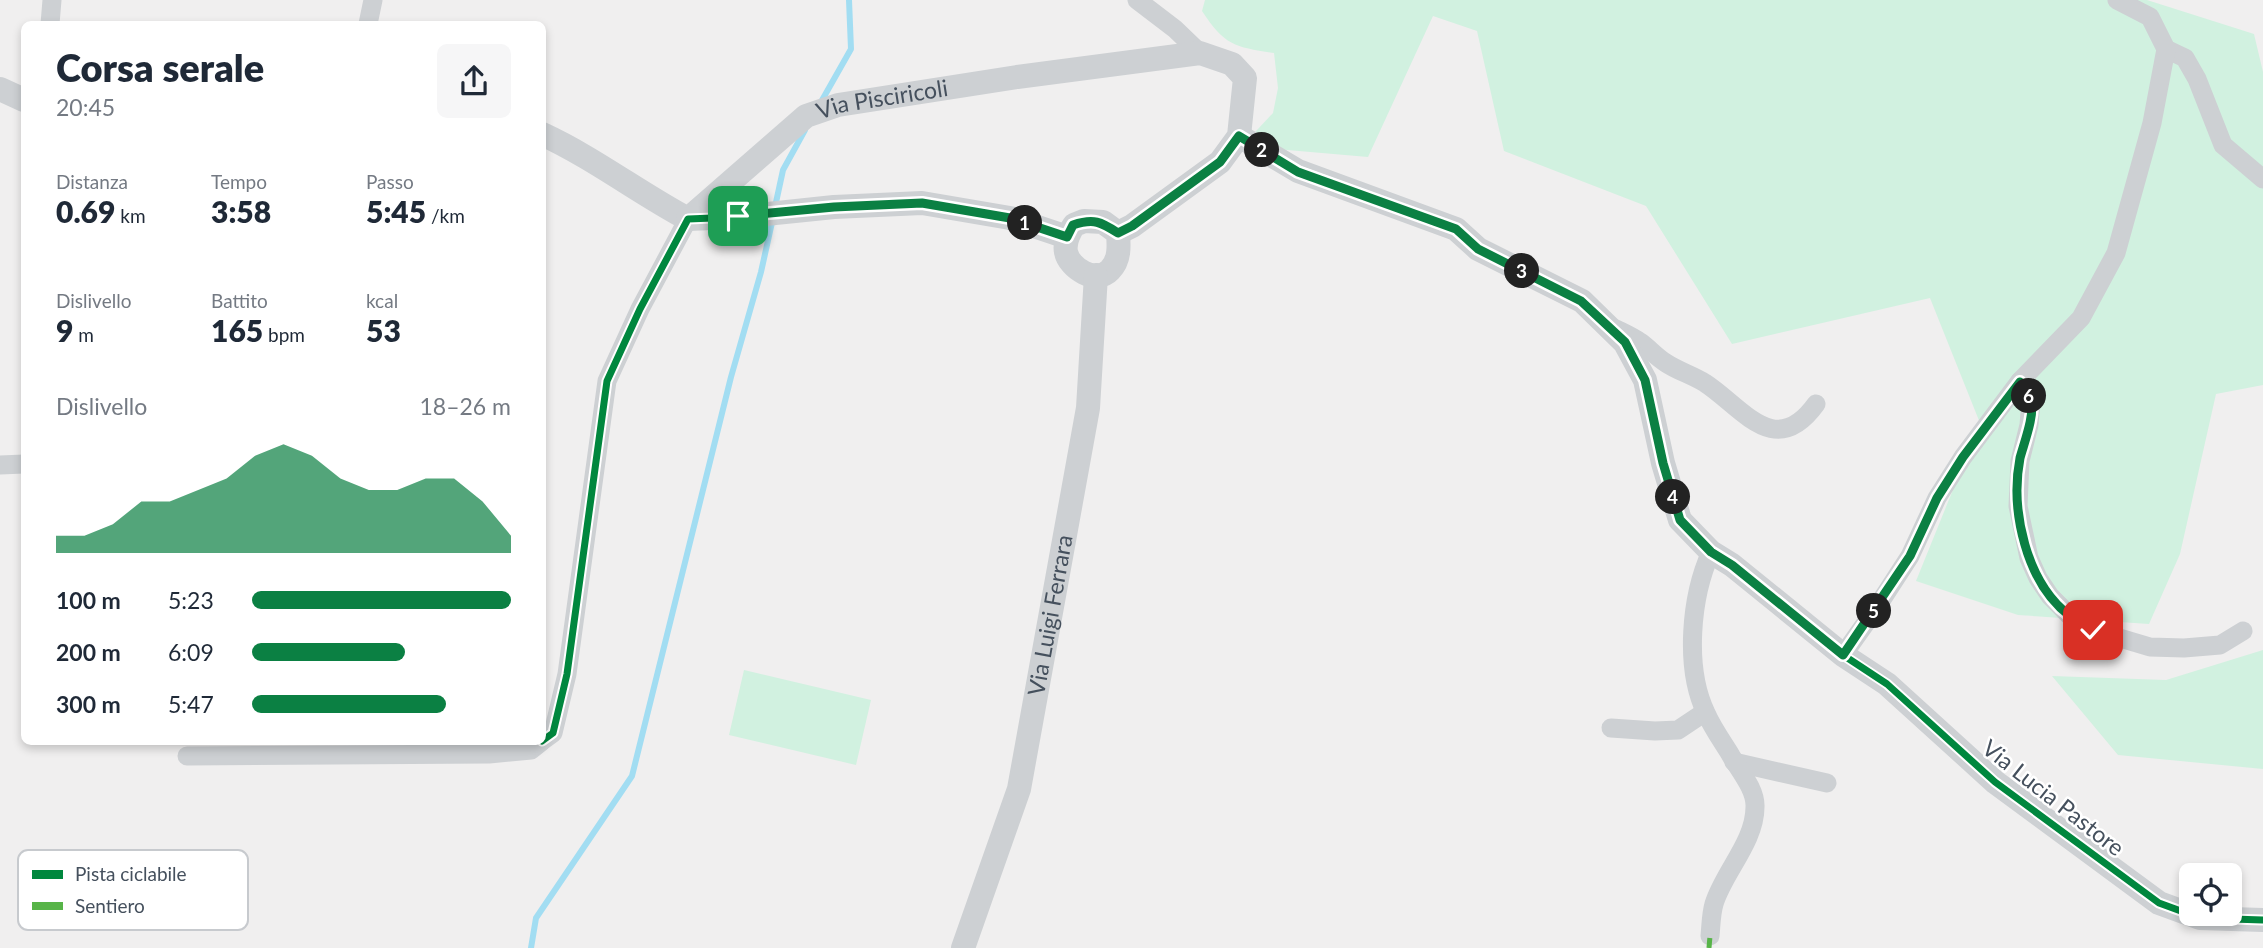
<!DOCTYPE html>
<html lang="it">
<meta charset="utf-8">
<style>
body{margin:0;font-family:Lato,sans-serif;background:#f6f6f7;color:#1f2937;height:100vh;display:flex;flex-direction:column;font-size:26px;white-space:nowrap}
*{box-sizing:border-box;margin:0}
p{font-size:23px;color:#747a83}
.icon{flex:none;width:38px;height:38px;fill:none;stroke:currentColor;stroke-width:2;stroke-linecap:round;stroke-linejoin:round}
.map{position:relative;flex:1;overflow:hidden}
.drawer{position:absolute;left:21px;top:21px;width:525px;height:724px;display:flex;flex-direction:column;background:#fff;border-radius:10px;box-shadow:0 4px 10px #0003}
.drawer>*{flex:none}
.controls{position:absolute;left:2179px;top:863px;display:grid;gap:14px}
.controls a{display:grid;place-items:center;width:63px;height:63px;border-radius:10px;background:#fff;box-shadow:0 4px 10px #0003;font-size:35px}
.pin{position:absolute;display:grid;place-items:center;width:60px;height:60px;color:#fff;margin:-30px;border-radius:14px;box-shadow:0 4px 10px #0006}
.km{position:absolute;width:35px;height:35px;margin:-18px;border-radius:50%;background:#222;color:#fff;font-size:19px;line-height:35px;text-align:center}
.round{display:grid;place-items:center;flex:none;width:74px;height:74px;border-radius:10px;background:#f6f6f7}
.overview{display:flex;align-items:center;justify-content:space-between;height:119px;padding:0 35px}
h1{font-size:38px;font-weight:800;line-height:52px}
.metrics{display:grid;grid-template-columns:repeat(3,1fr);gap:10px;height:119px;padding:7px 35px}
.metrics div{display:grid;align-content:center}
.metrics b{font-size:30px;font-weight:800}
.metrics small{font-size:19px;font-weight:400}
.metrics p{font-size:19px}
.chart{height:196px;padding:14px 35px}
.chart p{display:flex;justify-content:space-between}
.chart svg{width:100%;height:126px;margin-top:7px;fill:#0b8043;opacity:.7}
ul{padding:0 35px;list-style:none;font-size:23px}
li{display:grid;grid-template-columns:112px 84px 1fr;align-items:center;height:52px}
li i{height:18px;border-radius:9px;background:#0b8043}
.map>svg:first-child{display:block}
.green{fill:#d1f1e0}
.lines{fill:none;stroke-linecap:round;stroke-linejoin:round}
.stream{stroke:#a2ddf2;stroke-width:6}
.minor{stroke:#cdd0d3;stroke-width:19}
.tertiary{stroke:#cdd0d3;stroke-width:24}
.quiet{stroke:#57b448;stroke-width:5;stroke-dasharray:10 5;stroke-linecap:butt}
.cycleway-casing{stroke:#fff;stroke-width:11}
.cycleway{stroke:#00873e;stroke-width:7}
.route-casing{stroke:#fff;stroke-width:14}
.route{stroke:#0b8043;stroke-width:9}
.labels{text-anchor:middle;stroke-width:5;stroke-linejoin:round;paint-order:stroke}
.street-label{font-size:23px;fill:#45505d;stroke:#fff}
.key{fill:#fff;stroke:#c7cace;stroke-width:2}
.key-label{font-size:19px;fill:#45505d}
</style>
<div class="map">
<svg width="2263" height="948" viewBox="0 0 2263 948">
<rect width="100%" height="100%" fill="#f0efef"/>
<g class="green">
<path d="M1205,0H2147L2254,34L2263,72V385L2216,394L2180,554L2149,624L2018,615L1916,581L1980,423L1930,298L1732,344L1646,206L1504,151L1477,31L1433,16L1368,157L1242,146L1273,113L1278,88L1274,53C1235,47 1225,46 1202,11Z"/>
<polygon points="2263,650 2263,769 2118,755 2052,676 2166,680"/>
<polygon points="744,670 871,700 856,765 729,735"/>
</g>
<g class="lines">
<g class="stream">
<polyline points="821,102 851,49 849,0"/>
<polyline points="775,207 783,170 805,130"/>
<polyline points="531,948 536,918 632,776 731,377 761,272 773,218"/>
</g>
<g class="minor">
<polyline points="1137,0 1175,29 1200,53"/>
<polyline points="50,24 52,0"/>
<polyline points="368,24 373,0"/>
<polyline points="2166,49 2185,58 2197,79 2223,145 2263,179"/>
<path d="M1616,329C1624,333 1633,337 1640,342C1649,348 1656,357 1666,363C1678,371 1692,375 1705,383C1742,407 1775,461 1816,404"/>
<polyline points="2020,381 2031,400 2029,425 2020,461 2018,506 2029,558 2038,578 2050,596 2069,615 2093,630 2150,647 2184,648 2220,645 2243,631"/>
<polyline points="0,465 24,464"/>
<polyline points="1843,655 1875,610 1910,556 1937,498 1963,457 2020,381 2081,318 2116,253 2152,123 2166,49 2150,17 2117,0"/>
<polyline points="1611,728 1655,731 1678,730 1705,712"/>
<polyline points="542,741 553,733 567,674 607,381 640,309 688,219"/>
<polyline points="187,756 489,754 531,750 541,742"/>
<polyline points="1734,762 1827,783"/>
<path d="M1710,936C1711,926 1711,914 1714,904C1723,873 1755,842 1755,807C1756,789 1738,769 1730,754C1722,741 1712,727 1706,713C1684,667 1691,596 1711,552"/>
</g>
<g class="tertiary">
<polyline points="0,89 24,100"/>
<path id="s1" d="M542,134C594,158 639,193 688,219L806,116L838,105L1017,77L1200,53L1232,64L1245,78L1239,136L1220,162L1132,226L1118,233"/>
<polyline points="1239,136 1298,171 1456,229 1478,249 1582,301 1625,343 1645,380 1663,463 1680,520 1711,552 1732,565 1843,655 1887,684 1995,782 2159,903 2200,918 2263,920"/>
<polyline points="688,219 738,217 834,207 922,203 1010,218 1067,237"/>
<path d="M1084,221L1103,222L1118,233C1119,246 1120,260 1110,270C1096,285 1069,268 1066,252C1064,242 1069,233 1074,225Z"/>
<path id="s2" d="M963,948L1019,789L1088,408L1096,275"/>
</g>
<polyline class="quiet" points="1709,948 1710,936"/>
<g class="cycleway-casing">
<g id="cycleway">
<polyline points="1239,136 1298,171 1456,229 1478,249 1582,301 1625,343 1645,380 1663,463 1680,520 1711,552 1732,565 1843,655 1887,684 1995,782 2159,903 2200,918 2263,920"/>
<polyline points="542,741 553,733 567,674 607,381 640,309 688,219 738,217 834,207 922,203 1010,218 1067,237"/>
</g>
</g>
<use href="#cycleway" class="cycleway"/>
</g>
<g class="lines">
<g class="route-casing">
<path id="route" d="M738,216L834,207L922,203L1010,218L1067,237L1073,225C1094,218 1101,222 1118,233L1132,226L1220,162L1239,136L1298,172L1456,229L1478,249L1581,301L1625,342L1645,380L1663,463L1680,520L1711,552L1732,565L1843,655L1910,556L1937,498L1963,457L2020,382C2023,387 2030,394 2031,400C2035,415 2024,443 2020,458C2010,510 2026,583 2070,616C2077,621 2086,625 2093,630"/>
</g>
<use href="#route" class="route"/>
</g>
<g class="labels">
<g class="street-label">
<text dy="8" stroke="none"><textPath href="#s1" startOffset="404">Via Pisciricoli</textPath></text>
<text dy="8" stroke="none"><textPath href="#s2" startOffset="345">Via Luigi Ferrara</textPath></text>
<text transform="translate(2053 798) rotate(38)" y="8">Via Lucia Pastore</text>
</g>
</g>
<rect x="18" y="850" width="230" height="80" rx="10" class="key"/>
<rect x="32" y="870" width="31" height="9" fill="#00873e"/>
<rect x="32" y="902" width="31" height="8" fill="#57b448"/>
<g class="key-label">
<text x="75" y="881">Pista ciclabile</text>
<text x="75" y="913">Sentiero</text>
</g>
</svg>
<div class="controls">
<a><svg class="icon" aria-label="locate" viewBox="0 0 24 24"><circle cx="12" cy="12" r="6"/><path d="M12 2v4M12 18v4M2 12h4M18 12h4"/></svg></a>
</div>
<div class="pin" style="left:738px;top:216px;background:#1e9e55"><svg class="icon" aria-label="arrive" viewBox="0 0 24 24"><path d="M6 21V4h12l-3 4 3 4H6"/></svg></div>
<div class="pin" style="left:2093px;top:630px;background:#d93025"><svg class="icon" aria-label="check" viewBox="0 0 24 24"><path d="M5 12l5 5 9-10"/></svg></div>
<b class="km" style="left:1025px;top:223px">1</b>
<b class="km" style="left:1262px;top:150px">2</b>
<b class="km" style="left:1522px;top:271px">3</b>
<b class="km" style="left:1673px;top:497px">4</b>
<b class="km" style="left:1874px;top:611px">5</b>
<b class="km" style="left:2029px;top:396px">6</b>
<section class="drawer">
<div class="overview"><div><h1>Corsa serale</h1><p>20:45</p></div><a class="round"><svg class="icon" aria-label="share" viewBox="0 0 24 24"><path d="M12 15V3M7 8l5-5 5 5M5 13v7h14v-7"/></svg></a></div>
<div class="metrics">
<div><p>Distanza</p><b>0.69<small> km</small></b></div>
<div><p>Tempo</p><b>3:58</b></div>
<div><p>Passo</p><b>5:45<small> /km</small></b></div>
</div>
<div class="metrics">
<div><p>Dislivello</p><b>9<small> m</small></b></div>
<div><p>Battito</p><b>165<small> bpm</small></b></div>
<div><p>kcal</p><b>53</b></div>
</div>
<div class="chart"><p><span>Dislivello</span>18–26 m</p>
<svg viewBox="0 0 160 44" preserveAspectRatio="none"><path d="M0 44V38L10 38L20 34L30 26L40 26L50 22L60 18L70 10L80 6L90 10L100 18L110 22L120 22L130 18L140 18L150 26L160 38V44z"/></svg>
</div>
<ul>
<li><b>100 m</b>5:23<i style="width:100%"></i></li>
<li><b>200 m</b>6:09<i style="width:59%"></i></li>
<li><b>300 m</b>5:47<i style="width:75%"></i></li>
</ul>
</section>
</div>
